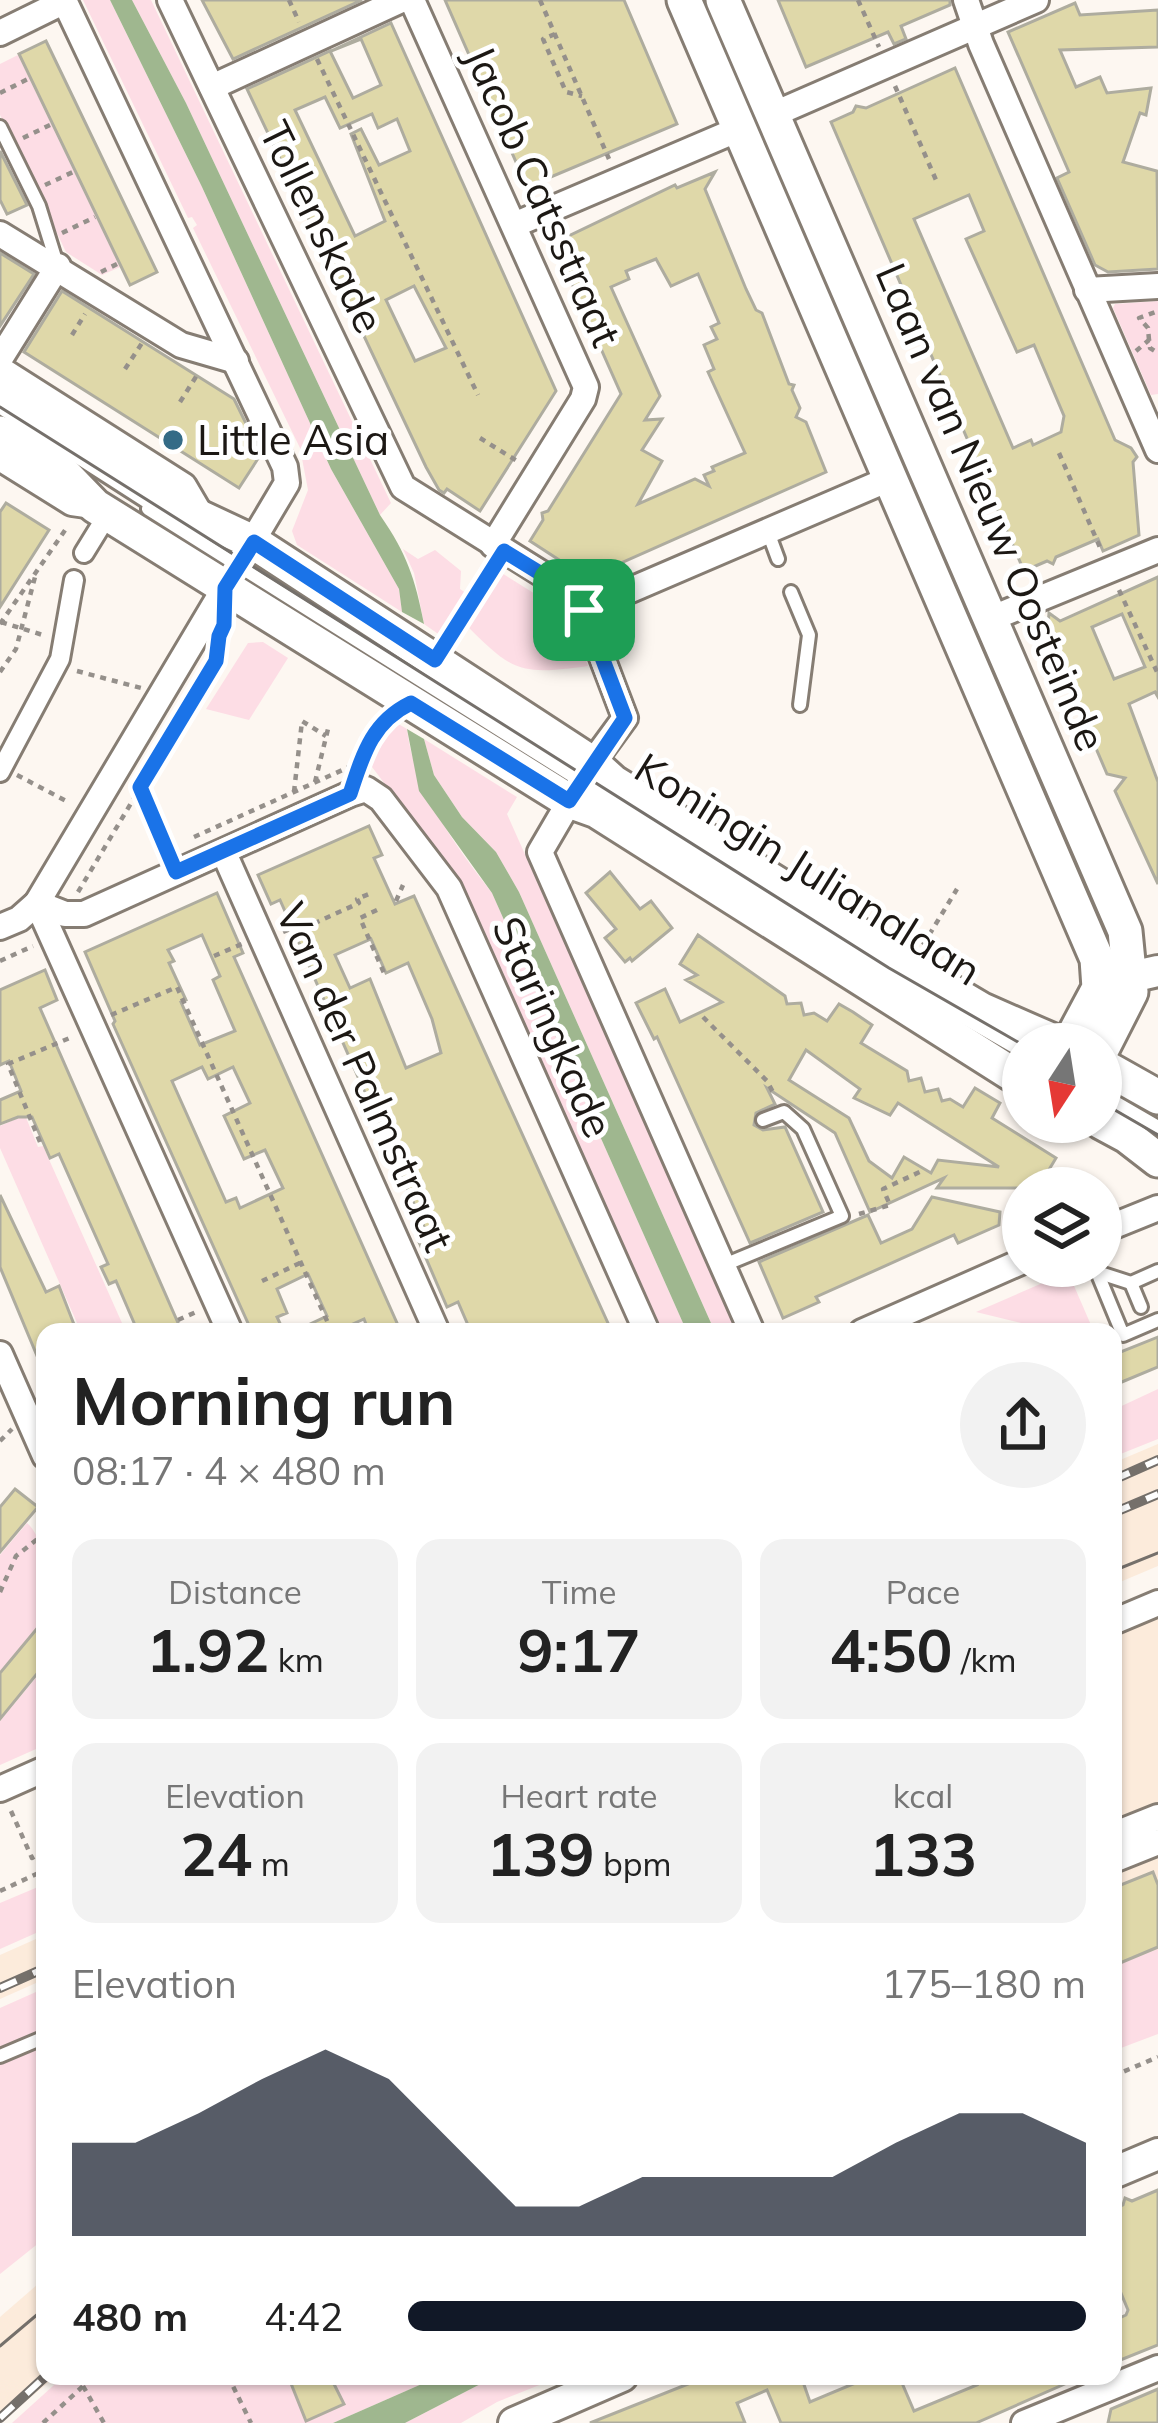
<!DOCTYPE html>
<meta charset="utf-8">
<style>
body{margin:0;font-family:Mulish,sans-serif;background:#f2f2f2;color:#222;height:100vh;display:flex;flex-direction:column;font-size:45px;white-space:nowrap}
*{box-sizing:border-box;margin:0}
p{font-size:39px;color:#767676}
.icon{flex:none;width:66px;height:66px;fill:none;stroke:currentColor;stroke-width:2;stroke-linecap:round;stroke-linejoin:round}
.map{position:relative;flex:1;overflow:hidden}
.drawer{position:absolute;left:36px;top:1323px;width:1086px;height:1062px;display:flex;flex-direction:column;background:#fff;border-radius:24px;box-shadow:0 3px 9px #0004}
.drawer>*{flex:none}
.needle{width:78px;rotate:192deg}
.controls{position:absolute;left:1002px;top:1023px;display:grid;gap:24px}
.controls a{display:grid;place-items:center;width:120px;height:120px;border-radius:50%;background:#fff;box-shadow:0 3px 9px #0004;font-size:60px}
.pin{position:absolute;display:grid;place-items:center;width:102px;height:102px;color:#fff;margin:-51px;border-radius:24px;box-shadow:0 6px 18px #0006}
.round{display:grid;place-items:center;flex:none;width:126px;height:126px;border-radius:63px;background:#f2f2f2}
.head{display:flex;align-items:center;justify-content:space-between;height:204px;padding:0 36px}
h1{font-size:66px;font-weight:700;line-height:90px}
.figures{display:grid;grid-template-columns:repeat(3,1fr);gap:18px;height:204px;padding:12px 36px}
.figures div{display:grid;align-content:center;border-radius:24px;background:#f2f2f2;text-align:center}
.figures b{font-size:60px;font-weight:700}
.figures small{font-size:33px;font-weight:400}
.figures p{font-size:33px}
.chart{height:336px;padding:24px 36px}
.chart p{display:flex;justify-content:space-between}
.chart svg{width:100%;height:216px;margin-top:12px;fill:#111827;opacity:.7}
ul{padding:0 36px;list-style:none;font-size:39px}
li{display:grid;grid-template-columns:192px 144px 1fr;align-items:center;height:90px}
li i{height:30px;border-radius:15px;background:#111827}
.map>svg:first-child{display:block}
.built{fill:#fcebdb}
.green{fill:#fddde5}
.water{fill:#9fb78f}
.building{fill:#dfd8a9;stroke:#aeac9f;stroke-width:3;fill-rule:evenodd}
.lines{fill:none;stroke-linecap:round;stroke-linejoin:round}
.service-casing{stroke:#867d73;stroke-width:18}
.pedestrian-casing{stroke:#867d73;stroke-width:24}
.minor-casing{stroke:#867d73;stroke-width:30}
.tertiary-casing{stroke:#867d73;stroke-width:36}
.secondary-casing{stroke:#867d73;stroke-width:39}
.path{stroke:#95908b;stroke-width:4.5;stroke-dasharray:6 6;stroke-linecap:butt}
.service{stroke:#fff;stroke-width:12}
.pedestrian{stroke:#fff;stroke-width:18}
.minor{stroke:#fff;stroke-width:24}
.tertiary{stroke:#fff;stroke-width:30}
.secondary{stroke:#fff;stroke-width:33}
.tram{stroke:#75706b;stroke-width:3}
.rail-casing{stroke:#75706b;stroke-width:10}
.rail{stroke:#fff;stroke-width:6;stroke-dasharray:18;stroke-linecap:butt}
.route-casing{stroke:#fff;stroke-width:24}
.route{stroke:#1a73e8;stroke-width:15}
.poi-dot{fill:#346b86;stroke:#fff;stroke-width:4.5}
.labels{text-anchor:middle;stroke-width:10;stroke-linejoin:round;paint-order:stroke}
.street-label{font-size:42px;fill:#1c1814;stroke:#fff}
.poi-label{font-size:42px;fill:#1c1814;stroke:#fff;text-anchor:start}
</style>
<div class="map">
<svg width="1158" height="2423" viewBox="0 0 1158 2423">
<rect width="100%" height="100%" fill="#fdf7f1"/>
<g class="built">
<polygon points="1158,1444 1158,1566 1113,1585 1113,1463"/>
<polygon points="1158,1614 1158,1966 1113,1984 1113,1632"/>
<polygon points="45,1935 45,1979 0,1999 0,1955"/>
<polygon points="45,2278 45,2376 56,2376 0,2423 0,2317"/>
</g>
<g class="green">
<polygon points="83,0 110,0 202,187 331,469 399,589 402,612 297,545 292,531 308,490 300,448 193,228 197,225 192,217 188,218"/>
<polygon points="132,0 151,0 391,503 380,515 186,103"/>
<polygon points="18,55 120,267 102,275 66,252 0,115 0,64"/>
<polygon points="1158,301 1158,394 1151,395 1113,308 1115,304"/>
<polygon points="403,549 418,559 435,550 461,571 460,589 470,596 444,638 424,624 414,573"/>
<path d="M497,570L567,614L588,666C518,676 512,671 463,622Z"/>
<polygon points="263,642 288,658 249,720 206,709 248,643"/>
<path d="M393,721L407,729C414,790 455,845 492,893L687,1332H661L464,889L366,759L387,723Z"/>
<polygon points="424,739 517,797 507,814 738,1332 715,1332 519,892 496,852 462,817 434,775"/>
<polygon points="25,1115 38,1147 43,1146 126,1332 81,1332 0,1148 0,1126"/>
<polygon points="1068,1272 1094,1332 1058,1332 976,1312"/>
<polygon points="1158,1389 1158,1439 1113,1457 1113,1410"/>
<path d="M27,1523C45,1537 53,1595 45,1616C40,1631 11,1658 0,1671V1555Z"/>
<polygon points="45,1667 45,1745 0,1765 0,1721"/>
<polygon points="45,1884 45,1929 0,1949 0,1903"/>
<polygon points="1158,1949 1158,2034 1113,2051 1113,1967"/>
<polygon points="45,1988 45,2238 0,2274 0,2008"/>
<polygon points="64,2376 440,2376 333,2423 12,2423"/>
<polygon points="496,2376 562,2376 497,2402 461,2423 405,2423"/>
</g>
<g class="water">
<path d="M110,0H132L186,103L380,515C407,554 415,578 424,624L402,612L399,589L331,469L202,187Z"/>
<polygon points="407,729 424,739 434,775 462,817 496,852 519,892 715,1332 687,1332 492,893 419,791"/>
<polygon points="440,2376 496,2376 405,2423 333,2423"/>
</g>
<g class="building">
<polygon points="202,0 362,0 233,59"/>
<polygon points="445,0 624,0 677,124 527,187"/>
<polygon points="778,0 950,0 950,5 901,26 906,39 894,44 888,32 806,67"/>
<polygon points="1075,3 1080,15 1158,10 1158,47 1060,50 1076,87 1100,77 1107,93 1151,88 1146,115 1140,113 1123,162 1157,171 1158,269 1108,272 1095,265 1057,178 1069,172 1008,32"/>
<path d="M391,23L556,391L480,511L447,489L444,493L439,490L426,467L247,89L330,51L353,98L381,85L361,39L331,51ZM325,97L340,128L372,114L378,128L397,119L410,151L379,165L361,129L351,134L385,221L355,236L295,110ZM414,286L446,348L415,361L386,300Z"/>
<polygon points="46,41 157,272 130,285 19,54"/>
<path d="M955,68L1115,440L1131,448L1137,457L1133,462L1139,535L1103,551L1098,539L1056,557L1053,564L1047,561L1024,571L831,122L853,112L856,106L866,108ZM969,195L984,231L966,239L1017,352L1034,345L1064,416L1061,432L1033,445L1031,440L1013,448L914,219Z"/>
<polygon points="0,151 27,205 7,214 0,200"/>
<path d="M715,172L705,189L746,289L756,310L762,313L789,384L794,385L792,390L800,408L796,417L806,422L826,472L587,578L530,541L543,520L542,513L548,511L621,394L554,243L675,185L677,188ZM656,259L671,286L698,274L719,323L711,327L717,339L704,345L714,369L708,372L745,453L712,467L714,471L704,475L709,486L695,479L638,504L662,461L642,450L662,419L645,420L660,396L611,287L629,279L626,271Z"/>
<polygon points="0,253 34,274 0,326"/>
<polygon points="62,291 234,399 261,454 239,488 24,352"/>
<polygon points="6,503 49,530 0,607 0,512"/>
<path d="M1158,577V697L1155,692L1129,704L1158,782V884L1115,791L1125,778L1107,774L1044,627L1048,626L1049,613L1060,621ZM1122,614L1145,667L1114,679L1092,627Z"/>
<path d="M369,826L382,855L374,858L395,904L414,896L612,1332H471L458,1302L447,1307L419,1242L429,1238L280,900L271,904L258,875ZM371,939L386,973L408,963L432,1019L441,1053L406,1068L370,979L350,988L335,955Z"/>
<polygon points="610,872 640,909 651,901 672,928 632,961 630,958 625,962 605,938 616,929 586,893"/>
<path d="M217,893L243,953L234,957L401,1332H369L364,1319L335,1332H293L327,1316L308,1274L277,1289L287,1313L277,1317L284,1332H252L113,1024L115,1021L85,952ZM202,935L220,976L213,980L235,1031L200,1045L181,1002L186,1000L169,963L174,961L168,950ZM202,1067L208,1079L233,1067L250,1103L224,1116L244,1159L265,1150L283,1188L240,1208L236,1198L226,1202L172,1081Z"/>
<path d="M698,935L785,996L787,1004L801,1003L804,1015L814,1013L827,1021L839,1004L853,1012L872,1025L861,1043L907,1071L909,1081L921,1078L925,1092L938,1089L942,1101L950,1099L963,1107L975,1088L1000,1103L992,1118L1056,1158L1041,1183L1038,1181L1033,1188H937L944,1178L870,1212L835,1133L767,1088L775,1104L756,1113L754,1125L763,1130L785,1127L823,1212L750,1243L657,1037L654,1039L636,1003L665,989L680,1022L722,1002L686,980L697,975L680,964ZM806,1050L860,1089L854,1098L890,1115L898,1103L999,1167L938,1160L931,1173L904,1157L892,1178L869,1161L849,1118L789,1080Z"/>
<polygon points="45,970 57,1000 40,1008 182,1332 138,1332 116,1281 109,1284 101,1267 108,1264 59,1154 50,1158 32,1117 18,1117 0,1124 0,1100 21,1091 9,1061 0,1065 0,990"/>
<polygon points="0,1195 46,1292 59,1286 75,1327 45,1332 45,1375 0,1267"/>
<polygon points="932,1197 1000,1212 999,1225 958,1243 954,1235 816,1297 819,1302 783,1318 759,1262 868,1215 881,1243 912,1229"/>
<polygon points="1158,1337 1158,1367 1117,1384 1113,1355"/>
<polygon points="15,1489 38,1507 0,1552 0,1507"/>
<polygon points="45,1619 45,1664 0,1719 0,1673"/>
<polygon points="1153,1872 1158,1885 1158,1947 1113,1966 1113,1888"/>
<polygon points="1158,2190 1158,2345 1113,2363 1113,2321 1126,2315 1128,2310 1113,2274 1113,2209 1123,2205 1125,2198 1132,2201"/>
<polygon points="288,2376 330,2376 344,2404 306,2421"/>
<polygon points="708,2376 801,2376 810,2402 872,2376 899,2376 914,2411 977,2385 973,2376 1083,2376 976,2423 781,2423 767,2390 737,2403 745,2423 590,2423"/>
<polygon points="1158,2389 1158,2423 1108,2423 1111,2409"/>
</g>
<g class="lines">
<g class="service-casing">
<g id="service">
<polyline points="0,127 39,206 57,264"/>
<polyline points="148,509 886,973 1023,1052"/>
<polyline points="768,532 778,559"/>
<polyline points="791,592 809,635 800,705"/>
<polyline points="1101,1094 1158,1127"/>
<polyline points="724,1265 842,1216 803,1129 784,1112 763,1120"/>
<polyline points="1094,1267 1097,1272 1131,1283 1158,1271"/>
<polyline points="1097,1272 1123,1335 1158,1320"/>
<polyline points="1131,1283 1141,1307"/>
<polyline points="0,2056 45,2037"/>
</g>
</g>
<g class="pedestrian-casing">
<g id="pedestrian">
<polyline points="84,553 108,514"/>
<polyline points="0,772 60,659 74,580"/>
</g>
</g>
<g class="minor-casing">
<g id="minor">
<polyline points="170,0 403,487 579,597 625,718 592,763 540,852 752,1332"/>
<polyline points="412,0 586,387 583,399 493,545"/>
<polyline points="966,0 981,44 1158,450"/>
<polyline points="0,33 65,1"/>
<polyline points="212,87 401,0"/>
<polyline points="772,115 1036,0"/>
<polyline points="514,225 739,129"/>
<polyline points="0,234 181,345 236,361"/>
<polyline points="1087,290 1158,286"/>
<polyline points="0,359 58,266"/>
<polyline points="0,369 184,486 201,515"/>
<polyline points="0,458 72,503 93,506"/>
<polyline points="584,610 889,479"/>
<polyline points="990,619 1158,550"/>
<polyline points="224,853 437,1332"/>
<polyline points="37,903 65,914 84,914 350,794 366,789 381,799 449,888 647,1332"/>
<polyline points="37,903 230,1332"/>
<polyline points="0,927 19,919 37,903 287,483 285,467 64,0"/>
<polyline points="1101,1231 1158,1208"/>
<polyline points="862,1332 1023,1261"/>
<polyline points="0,1354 45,1456"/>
<polyline points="1113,1622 1158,1603"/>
<polyline points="0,1789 45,1769"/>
<polyline points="1113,1835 1158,1817"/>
<polyline points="1113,1860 1158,1842"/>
<polyline points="1024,2423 1158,2368"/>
</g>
</g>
<g class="tertiary-casing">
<g id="tertiary">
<polyline points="1105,974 1131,977 1158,971"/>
<polyline points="1113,2173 1158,2154"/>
<polyline points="514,2423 622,2376"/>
</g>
</g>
<g class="secondary-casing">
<g id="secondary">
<polyline points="684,0 1097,959 1099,988 1069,1044"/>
<polyline points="723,0 1125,931 1131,992 1101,1051"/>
<polyline points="0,395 165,501 253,542 592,763 613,782 950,991 982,1010 1060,1044"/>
<polyline points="0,433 64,474 95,506 569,801 597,811 1023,1081"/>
<polyline points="1101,1065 1158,1097"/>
<polyline points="1101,1122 1127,1136 1158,1160"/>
</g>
</g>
<g class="path">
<polyline points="289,0 299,22"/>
<polyline points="540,0 609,159"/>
<polyline points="858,0 879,47"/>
<polyline points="555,34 543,39 566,92 582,96"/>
<polyline points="317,59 478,395"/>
<polyline points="895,86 936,180"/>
<polyline points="0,93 28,79"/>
<polyline points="23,138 50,125"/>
<polyline points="45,185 73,172"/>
<polyline points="62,233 95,217"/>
<polyline points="101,272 117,264"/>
<polyline points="72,335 85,314"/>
<polyline points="1149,340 1148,328 1139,318 1158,311"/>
<polyline points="1136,351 1149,340 1150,348 1158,353"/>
<polyline points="125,369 142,343"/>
<polyline points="180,402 199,372"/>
<polyline points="480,438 517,461"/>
<polyline points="1059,453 1102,552"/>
<polyline points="1119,590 1158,674"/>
<polyline points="1,622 46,636"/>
<polyline points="0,624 68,526"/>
<polyline points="449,637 492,570"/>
<polyline points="77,671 141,688"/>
<polyline points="0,672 16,649 35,577"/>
<polyline points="359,766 384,718"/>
<polyline points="17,775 70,803"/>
<polyline points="315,782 328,729"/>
<polyline points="141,789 167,851"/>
<polyline points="294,792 302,721 326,736"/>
<polyline points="194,837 358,763"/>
<polyline points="78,892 216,661 219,642"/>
<polyline points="396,901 403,885"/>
<polyline points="377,910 360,918 384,973"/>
<polyline points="283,932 313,919 315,923 359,903 357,899 369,894"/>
<polyline points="923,945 957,889"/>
<polyline points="214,956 242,944"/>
<polyline points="0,961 33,946"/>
<polyline points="111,1015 177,987 332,1332"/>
<polyline points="703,1017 767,1081 775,1096"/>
<polyline points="1060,1122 1076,1131"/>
<polyline points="40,1142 8,1064 72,1037"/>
<polyline points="859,1214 890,1205 883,1189 924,1170"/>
<polyline points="262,1281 300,1263"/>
<polyline points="178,1320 196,1312"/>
<polyline points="0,1441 12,1429"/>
<polyline points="0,1592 16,1556 45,1533"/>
<polyline points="11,1811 32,1858 45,1851"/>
<polyline points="0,1891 45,1870"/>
<polyline points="1113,2076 1158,2057"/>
<polyline points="228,2376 251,2423"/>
<polyline points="83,2386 104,2423"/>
<polyline points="43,2423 94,2376"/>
</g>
<use href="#service" class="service"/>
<use href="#pedestrian" class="pedestrian"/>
<use href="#minor" class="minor"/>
<use href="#tertiary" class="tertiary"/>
<use href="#secondary" class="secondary"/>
<g class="tram">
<polyline points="0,407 889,968 1023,1045"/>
<polyline points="1101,1102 1158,1135"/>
<polyline points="1113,1571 1158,1553"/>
<polyline points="0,2346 45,2308"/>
</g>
<g class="rail-casing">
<g id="rail">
<polyline points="1113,1480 1158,1460"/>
<polyline points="1113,1513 1158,1494"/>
<polyline points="0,1988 45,1968"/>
<polyline points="0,2418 46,2376"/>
</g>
</g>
<use href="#rail" class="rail"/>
</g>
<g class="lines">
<g class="route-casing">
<path id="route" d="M254,542L435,660L504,551L579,597L625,718L569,801L411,703C372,722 363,754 350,794L176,872L140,787L216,661L219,636L224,625L225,588Z"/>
</g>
<use href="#route" class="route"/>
</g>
<circle class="poi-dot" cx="173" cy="440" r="12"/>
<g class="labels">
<g class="street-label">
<text transform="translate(543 196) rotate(66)" y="15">Jacob Catsstraat</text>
<text transform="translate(322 227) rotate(64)" y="15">Tollenskade</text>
<text transform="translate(991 507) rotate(67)" y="15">Laan van Nieuw Oosteinde</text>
<text transform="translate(808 869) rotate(32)" y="15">Koningin Julianalaan</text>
<text transform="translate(553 1027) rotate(66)" y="15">Staringkade</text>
<text transform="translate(365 1077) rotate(66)" y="15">Van der Palmstraat</text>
</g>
<g class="poi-label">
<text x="197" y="455">Little Asia</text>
</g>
</g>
</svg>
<div class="controls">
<a><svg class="needle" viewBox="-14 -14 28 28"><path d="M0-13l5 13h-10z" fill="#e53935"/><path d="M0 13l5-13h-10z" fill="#767676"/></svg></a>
<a><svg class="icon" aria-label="layers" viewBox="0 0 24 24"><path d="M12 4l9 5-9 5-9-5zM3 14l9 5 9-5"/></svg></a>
</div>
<div class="pin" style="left:584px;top:610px;background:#1e9e55"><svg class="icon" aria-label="arrive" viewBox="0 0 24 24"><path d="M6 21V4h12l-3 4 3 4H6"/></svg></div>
<section class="drawer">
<div class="head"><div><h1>Morning run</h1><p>08:17 · 4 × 480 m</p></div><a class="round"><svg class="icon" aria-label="share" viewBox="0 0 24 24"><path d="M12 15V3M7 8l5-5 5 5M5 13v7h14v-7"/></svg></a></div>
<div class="figures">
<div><p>Distance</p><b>1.92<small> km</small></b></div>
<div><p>Time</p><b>9:17</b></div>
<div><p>Pace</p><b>4:50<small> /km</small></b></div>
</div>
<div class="figures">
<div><p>Elevation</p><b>24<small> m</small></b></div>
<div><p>Heart rate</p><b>139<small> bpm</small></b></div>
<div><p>kcal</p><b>133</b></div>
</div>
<div class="chart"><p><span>Elevation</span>175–180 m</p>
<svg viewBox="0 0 160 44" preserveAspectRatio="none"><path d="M0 44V25L10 25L20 19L30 12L40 6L50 12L60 25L70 38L80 38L90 32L100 32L110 32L120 32L130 25L140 19L150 19L160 25V44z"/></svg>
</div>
<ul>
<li><b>480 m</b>4:42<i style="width:100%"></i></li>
</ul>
</section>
</div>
